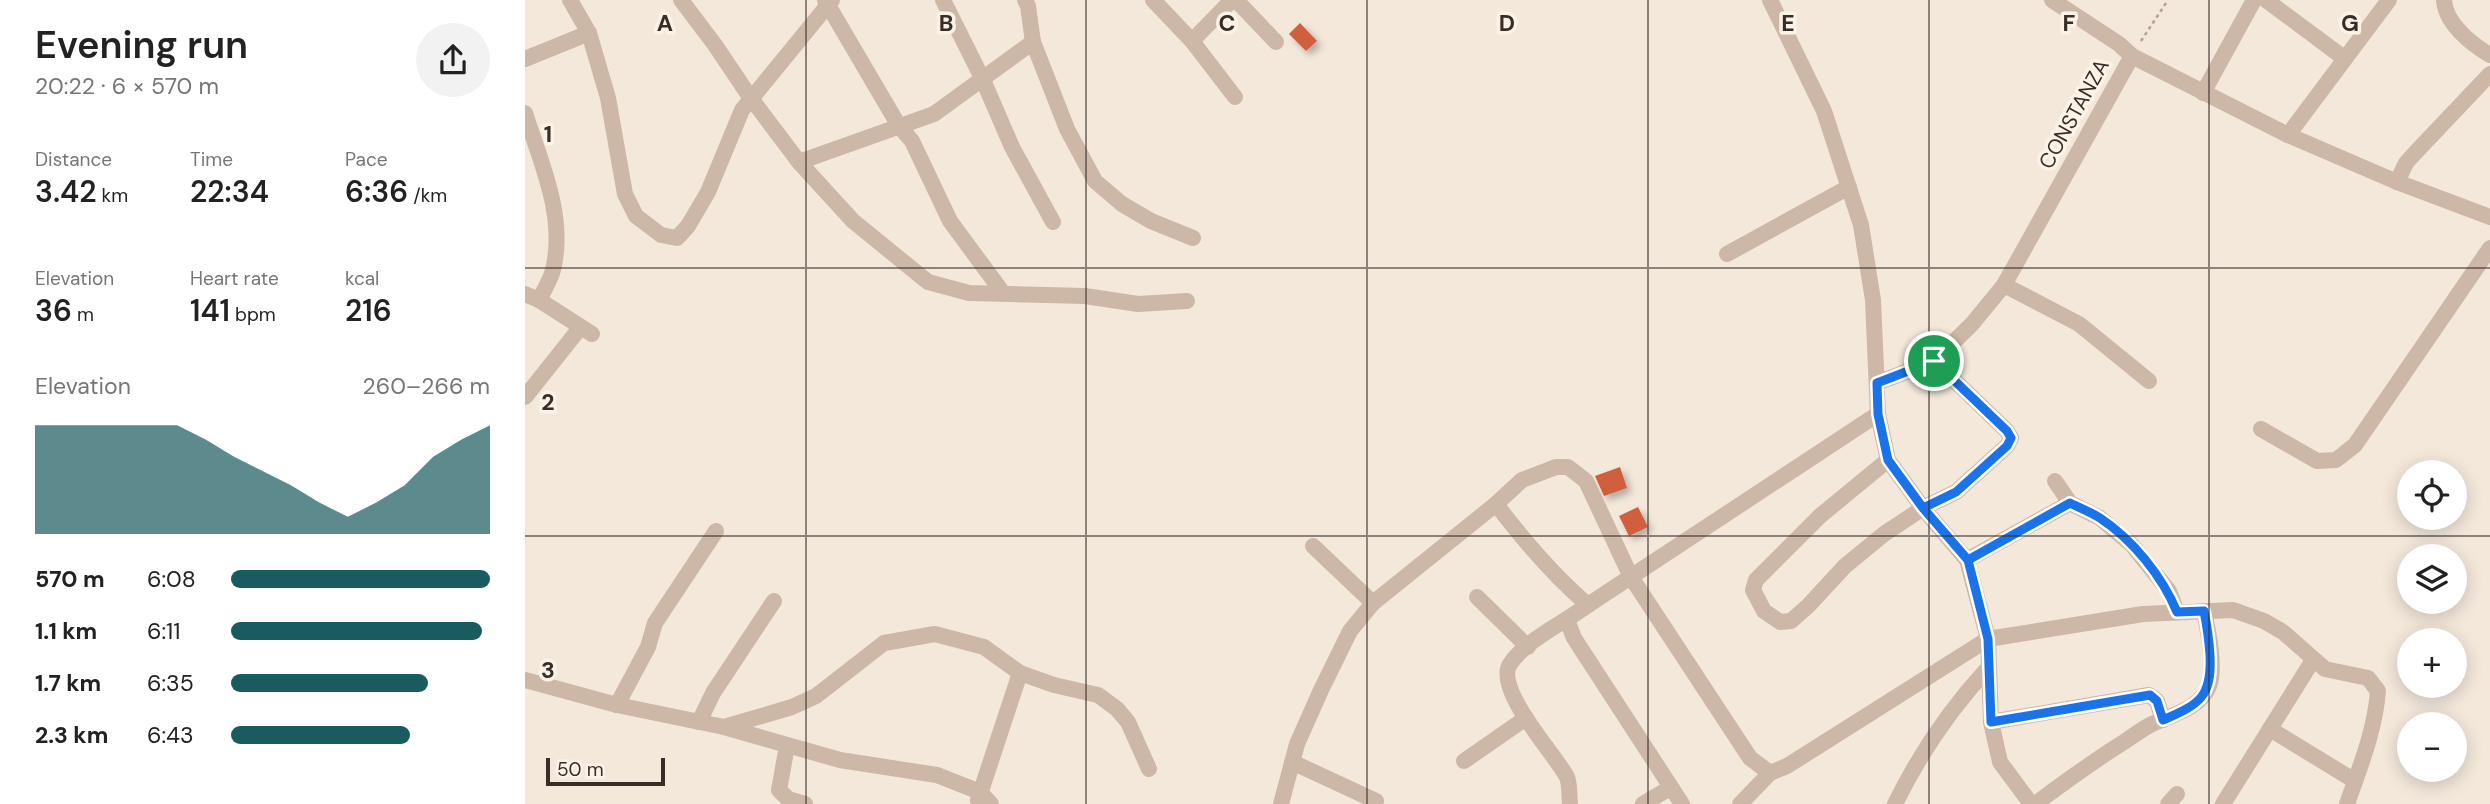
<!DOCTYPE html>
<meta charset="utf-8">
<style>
body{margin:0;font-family:"DM Sans",sans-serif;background:#f2f2f2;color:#222;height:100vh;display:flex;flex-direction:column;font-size:26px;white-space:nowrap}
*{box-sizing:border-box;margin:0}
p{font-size:23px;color:#767676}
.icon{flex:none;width:38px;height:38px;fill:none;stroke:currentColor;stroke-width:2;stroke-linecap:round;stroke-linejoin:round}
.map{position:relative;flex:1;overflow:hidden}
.side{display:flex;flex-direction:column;background:#fff;width:525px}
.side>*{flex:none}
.fabs{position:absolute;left:1872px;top:460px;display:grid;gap:14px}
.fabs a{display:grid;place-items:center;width:70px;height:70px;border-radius:50%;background:#fff;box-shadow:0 4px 18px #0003;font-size:35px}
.scale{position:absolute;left:21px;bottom:18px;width:119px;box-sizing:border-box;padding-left:7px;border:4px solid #392d28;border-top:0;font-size:19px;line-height:24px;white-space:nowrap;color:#392d28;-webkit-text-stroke:5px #fbf2e8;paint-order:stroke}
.pin{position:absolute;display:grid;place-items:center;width:60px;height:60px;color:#fff;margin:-30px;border:4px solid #fff;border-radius:50%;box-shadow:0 2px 7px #0007}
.round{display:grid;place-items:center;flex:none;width:74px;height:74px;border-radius:37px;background:#f2f2f2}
.overview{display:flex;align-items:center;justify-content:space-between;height:119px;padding:0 35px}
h1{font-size:38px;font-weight:600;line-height:52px}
.metrics{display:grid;grid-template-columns:repeat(3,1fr);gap:10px;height:119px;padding:7px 35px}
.metrics div{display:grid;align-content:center}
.metrics b{font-size:30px;font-weight:600}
.metrics small{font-size:19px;font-weight:400}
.metrics p{font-size:19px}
.chart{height:196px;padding:14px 35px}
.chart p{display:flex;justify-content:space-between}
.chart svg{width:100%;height:126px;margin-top:7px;fill:#195b5e;opacity:.7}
ul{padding:0 35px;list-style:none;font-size:23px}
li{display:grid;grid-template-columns:112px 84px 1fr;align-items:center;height:52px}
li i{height:18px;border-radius:9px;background:#195b5e}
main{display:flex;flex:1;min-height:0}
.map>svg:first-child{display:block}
.building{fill:#d05f3e;filter:url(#shadow)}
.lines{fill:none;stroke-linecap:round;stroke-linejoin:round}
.path{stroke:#b9a190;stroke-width:2.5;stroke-dasharray:3.5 3.5;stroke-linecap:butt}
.street{stroke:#cdb7a6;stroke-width:16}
.route-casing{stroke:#fff;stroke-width:14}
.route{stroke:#1a73e8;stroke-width:9}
.grid{fill:none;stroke:#392d28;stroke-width:2;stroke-opacity:0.55}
.labels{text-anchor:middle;stroke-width:7;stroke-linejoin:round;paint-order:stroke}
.street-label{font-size:21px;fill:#392d28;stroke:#fbf2e8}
.grid-label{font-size:23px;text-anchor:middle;font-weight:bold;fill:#392d28;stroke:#fbf2e8;stroke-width:7;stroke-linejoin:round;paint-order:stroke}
</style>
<main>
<section class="side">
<div class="overview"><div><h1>Evening run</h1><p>20:22 · 6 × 570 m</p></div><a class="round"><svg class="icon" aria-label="share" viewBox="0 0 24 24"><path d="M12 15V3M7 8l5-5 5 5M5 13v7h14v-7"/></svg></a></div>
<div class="metrics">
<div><p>Distance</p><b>3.42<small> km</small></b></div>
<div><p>Time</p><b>22:34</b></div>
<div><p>Pace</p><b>6:36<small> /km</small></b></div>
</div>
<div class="metrics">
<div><p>Elevation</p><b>36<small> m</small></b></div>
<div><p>Heart rate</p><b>141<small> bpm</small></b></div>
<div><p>kcal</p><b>216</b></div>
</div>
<div class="chart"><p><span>Elevation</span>260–266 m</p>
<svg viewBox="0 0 160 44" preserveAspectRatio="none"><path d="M0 44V6L10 6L20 6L30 6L40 6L50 6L60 11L70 17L80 22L90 27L100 33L110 38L120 33L130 27L140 17L150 11L160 6V44z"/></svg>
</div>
<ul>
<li><b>570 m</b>6:08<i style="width:100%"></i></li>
<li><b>1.1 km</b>6:11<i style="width:97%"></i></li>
<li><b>1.7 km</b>6:35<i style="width:76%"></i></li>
<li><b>2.3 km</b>6:43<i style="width:69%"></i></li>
</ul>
</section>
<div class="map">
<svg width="1965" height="804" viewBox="0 0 1965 804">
<defs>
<filter id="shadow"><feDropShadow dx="4.5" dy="4.5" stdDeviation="3.5" flood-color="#0004"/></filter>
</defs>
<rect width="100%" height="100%" fill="#f4e8db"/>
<g class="building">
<polygon points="775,23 792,41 781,51 764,34"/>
<polygon points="1095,467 1102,488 1079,496 1070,476"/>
<polygon points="1113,507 1123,527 1104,536 1094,516"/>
</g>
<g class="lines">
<polyline class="path" points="1616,41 1643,0"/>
<g class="street">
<polyline points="45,0 64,33 83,98 100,194 111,216 136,235 152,238 163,226 183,192 217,110 307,0"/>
<polyline points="156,0 190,45 225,97 274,162 328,221 403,282 444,293 560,296 613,304 662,301"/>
<polyline points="300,0 374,126 387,141 425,221 478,293"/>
<polyline points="418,0 458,80 487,147 528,222"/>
<polyline points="500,0 503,6 508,42 542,129 570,181 597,204 626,221 668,238"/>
<polyline points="628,0 667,41 710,97"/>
<polyline points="711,0 751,42"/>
<polyline points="1245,0 1299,111 1336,225 1348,300 1353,414 1363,460 1398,508 1442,560 1463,639 1466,722 1475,762 1506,804"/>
<polyline points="1527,0 1594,44 1607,56"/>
<polyline points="1741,0 1819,58"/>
<path d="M1919,0C1920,23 1946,44 1965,55"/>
<polyline points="667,41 707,0"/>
<polyline points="0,59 64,33"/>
<polyline points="1678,93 1729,0"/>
<path d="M0,113C16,163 41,216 28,270C25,281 19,290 14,300"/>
<polyline points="1763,135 1864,0"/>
<polyline points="274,162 409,114 508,42"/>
<polyline points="1872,182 1881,163 1890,153 1965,74"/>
<polyline points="1202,254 1324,187"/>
<polyline points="1479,285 1554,324 1624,381"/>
<polyline points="0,294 14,300 67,334"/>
<polyline points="1352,383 1409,361 1447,324 1479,285 1607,56 1763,135 1872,182 1965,217"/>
<polyline points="0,397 55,328"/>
<polyline points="1736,429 1792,461 1811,460 1830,445 1965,248"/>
<polyline points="1363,460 1295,516 1231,580 1228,590 1239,611 1255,622 1266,621 1283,606 1320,566 1359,534 1398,508 1431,492 1482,446 1486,438 1482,431 1409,361"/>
<polyline points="1530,481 1545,503 1575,518 1607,545 1644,591 1652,612"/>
<path d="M971,504C999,541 1028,575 1063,605C1040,622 1001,640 985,664C969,689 1029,753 1042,777C1045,785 1044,795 1045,804"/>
<polyline points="788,546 848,603"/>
<polyline points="1442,560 1545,503"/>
<polyline points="952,597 1003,647"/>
<polyline points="1063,605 1353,414"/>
<polyline points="1042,620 1049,638 1157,804"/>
<polyline points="0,680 92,705 199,727 315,760 412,775 455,792 466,804"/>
<polyline points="92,705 123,647 130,623 191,531"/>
<polyline points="174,722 188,693 249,601"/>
<polyline points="1466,722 1624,695 1632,701 1638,720"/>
<polyline points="199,727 267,707 291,696 359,643 410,634 459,647 495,673 529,685 573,695 592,709 603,722 624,769"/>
<polyline points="1745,729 1830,781"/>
<polyline points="262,746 254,790 263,799 280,804"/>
<polyline points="939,761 1001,718"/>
<polyline points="767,762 851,801"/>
<polyline points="453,800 495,673"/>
<polyline points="756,804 772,744 796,690 825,631 848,603 971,504 997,480 1031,467 1043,467 1061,481 1106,577 1225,758 1245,773"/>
<polyline points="1118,804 1145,788"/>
<path d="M1215,804L1245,773L1262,766L1463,639L1618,614L1708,610L1739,621L1758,632L1800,669L1843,678L1853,691C1850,730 1835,767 1822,804"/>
<path d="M1370,804C1395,753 1425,709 1464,667"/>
<path d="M1510,804C1540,782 1568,761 1599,742C1608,736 1617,729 1627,724C1646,715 1675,709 1684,686C1691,668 1683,630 1679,611"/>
<polyline points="1643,804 1652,794"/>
<polyline points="1698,804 1788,660"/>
</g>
</g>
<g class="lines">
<g class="route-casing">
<path id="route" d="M1409,361L1352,383L1353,414L1363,460L1398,508L1443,560L1463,639L1466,722L1625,695L1632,701L1638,720C1675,704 1687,697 1685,655C1684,640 1682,626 1679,611L1652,612C1637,576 1608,540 1575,518C1566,512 1555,508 1545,503L1443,560L1398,508L1431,492L1482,446L1486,438L1482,431L1409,361"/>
</g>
<use href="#route" class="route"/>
</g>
<path class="grid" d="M281,0V804M561,0V804M842,0V804M1123,0V804M1404,0V804M1684,0V804M0,268H1965M0,536H1965"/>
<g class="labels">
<g class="street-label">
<text transform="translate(1549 114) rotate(-61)" y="7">CONSTANZA</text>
</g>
</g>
<g class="grid-label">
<text x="140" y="31">A</text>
<text x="421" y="31">B</text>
<text x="702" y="31">C</text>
<text x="982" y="31">D</text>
<text x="1263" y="31">E</text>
<text x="1544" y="31">F</text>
<text x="1825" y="31">G</text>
<text x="23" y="142">1</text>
<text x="23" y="410">2</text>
<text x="23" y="678">3</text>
</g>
</svg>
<div class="fabs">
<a><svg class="icon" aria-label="locate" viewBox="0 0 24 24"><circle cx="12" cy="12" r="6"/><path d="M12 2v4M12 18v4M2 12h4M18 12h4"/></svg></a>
<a><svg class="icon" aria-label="layers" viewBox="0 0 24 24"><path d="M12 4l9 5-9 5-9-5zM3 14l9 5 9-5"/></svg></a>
<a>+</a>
<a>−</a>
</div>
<div class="scale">50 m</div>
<div class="pin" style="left:1409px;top:361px;background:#1e9e55"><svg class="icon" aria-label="arrive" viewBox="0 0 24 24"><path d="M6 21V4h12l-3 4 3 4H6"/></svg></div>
</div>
</main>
